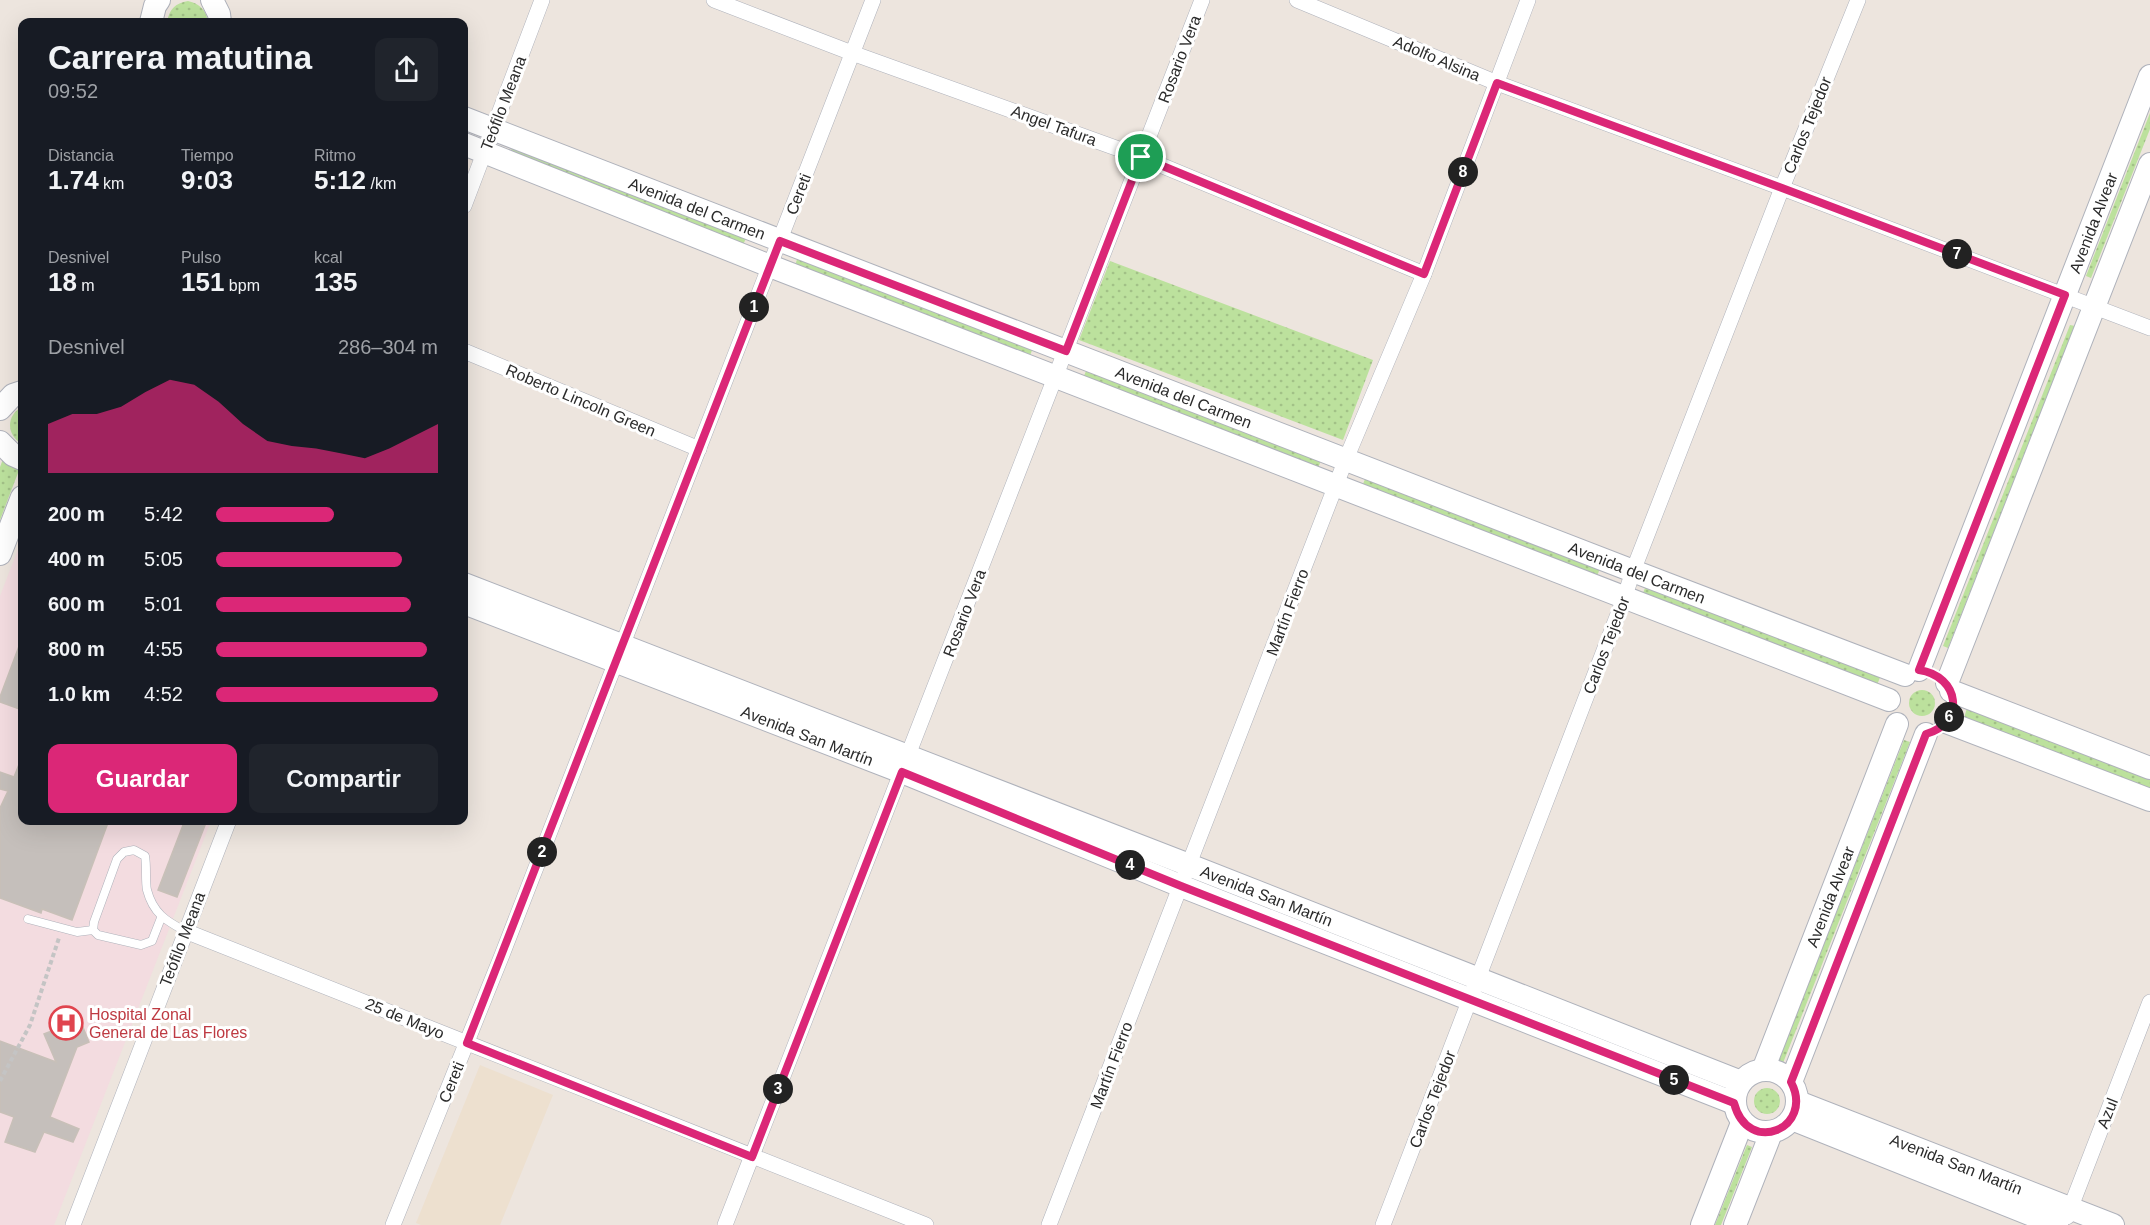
<!DOCTYPE html>
<html lang="es">
<meta charset="utf-8">
<style>
body{margin:0;font-family:Arial,sans-serif;background:#20242c;color:#f1f3f6;height:100vh;display:flex;flex-direction:column;font-size:22px;white-space:nowrap}
*{box-sizing:border-box;margin:0}
p{font-size:20px;color:#9ea1a6}
.icon{flex:none;width:33px;height:33px;fill:none;stroke:currentColor;stroke-width:2;stroke-linecap:round;stroke-linejoin:round}
.map{position:relative;flex:1;overflow:hidden}
.panel{position:absolute;left:18px;top:18px;width:450px;height:807px;display:flex;flex-direction:column;background:#171b24;border-radius:12px;box-shadow:0 6px 24px #0002}
.panel>*{flex:none}
.pin{position:absolute;display:grid;place-items:center;width:51px;height:51px;color:#fff;margin:-26px;border:3px solid #fff;border-radius:50%;box-shadow:0 2px 6px #0007}
.km{position:absolute;width:30px;height:30px;margin:-15px;border-radius:50%;background:#222;color:#fff;font-size:16px;line-height:30px;text-align:center}
.round{display:grid;place-items:center;flex:none;width:63px;height:63px;border-radius:12px;background:#20242c}
.summary{display:flex;align-items:center;justify-content:space-between;height:102px;padding:0 30px}
h1{font-size:33px;font-weight:700;line-height:45px}
.stats{display:grid;grid-template-columns:repeat(3,1fr);gap:9px;height:102px;padding:6px 30px}
.stats div{display:grid;align-content:center}
.stats b{font-size:26px;font-weight:700}
.stats small{font-size:16px;font-weight:400}
.stats p{font-size:16px}
.chart{height:168px;padding:12px 30px}
.chart p{display:flex;justify-content:space-between}
.chart svg{width:100%;height:108px;margin-top:6px;fill:#db2777;opacity:.7}
.cta{display:flex;gap:12px;margin-top:auto;padding:12px 30px}
.cta a{flex:1;height:69px;border-radius:12px;background:#db2777;color:#fff;font-size:24px;font-weight:700;line-height:69px;text-align:center}
.cta a+a{background:#20242c;color:#f1f3f6}
ul{padding:0 30px;list-style:none;font-size:20px}
li{display:grid;grid-template-columns:96px 72px 1fr;align-items:center;height:45px}
li i{height:15px;border-radius:8px;background:#db2777}
.map>svg:first-child{display:block}
.education{fill:#ede0cf}
.medical{fill:#f3dce0}
.grass{fill:url(#grass-dots)}
.building{fill:#c5bfbb;stroke:#c8c0b8;stroke-width:1.5}
.lines{fill:none;stroke-linecap:round;stroke-linejoin:round}
.lane-casing{stroke:#afb2bb;stroke-width:9}
.street-casing{stroke:#afb2bb;stroke-width:16}
.secondary-casing{stroke:#afb2bb;stroke-width:24}
.path{stroke:#c4c4c4;stroke-width:4;stroke-dasharray:4.5 3;stroke-linecap:butt}
.lane{stroke:#fff;stroke-width:8}
.street{stroke:#fff;stroke-width:15}
.secondary{stroke:#fff;stroke-width:22}
.route-casing{stroke:#fff;stroke-width:12}
.route{stroke:#db2777;stroke-width:8}
.labels{text-anchor:middle;stroke-width:6;stroke-linejoin:round;paint-order:stroke}
.street-label{font-size:16px;fill:#2b2b2b;stroke:#fff}
.health-label{font-size:16px;fill:#be3a42;stroke:#fff;text-anchor:start}
</style>
<div class="map">
<svg width="2150" height="1225" viewBox="0 0 2150 1225">
<defs>
<pattern id="grass-dots" width="8" height="8" patternUnits="userSpaceOnUse" patternTransform="scale(1.5)"><rect width="8" height="8" fill="#bce19d"/><path d="M2 2h.1M6 6h.1" fill="none" stroke="#a2c187" stroke-width="1.8" stroke-linecap="round"/></pattern>
</defs>
<rect width="100%" height="100%" fill="#ede5de"/>
<polygon class="education" points="480,1065 553,1095 500,1225 421,1225 416,1223"/>
<polygon class="medical" points="22,539 22,820 211,821 54,1225 0,1225 0,596"/>
<g class="grass">
<path d="M188,1C200,4 206,10 208,22H167C169,10 175,3 188,1Z"/>
<polygon points="2150,113 2150,129 2091,278 2086,276"/>
<polygon points="514,143 747,236 743,245 510,153"/>
<polygon points="798,256 1033,348 1029,358 795,266"/>
<polygon points="1110,261 1373,360 1343,440 1079,340"/>
<polygon points="2070,325 2075,326 1948,648 1943,646"/>
<polygon points="1088,366 1322,458 1318,468 1084,376"/>
<path d="M22,407V444C6,435 6,415 22,407Z"/>
<polygon points="3,459 21,465 0,520 0,467"/>
<polygon points="1367,474 1601,566 1597,576 1363,484"/>
<polygon points="1647,583 1881,675 1877,685 1643,593"/>
<circle cx="1922" cy="703" r="13"/>
<polygon points="1967,708 2150,780 2150,791 1964,718"/>
<polygon points="1904,740 1910,742 1783,1063 1778,1061"/>
<circle cx="1767" cy="1101" r="13"/>
<polygon points="1747,1145 1752,1147 1721,1225 1715,1225"/>
</g>
<g class="building">
<polygon points="21,641 22,641 22,710 0,702 0,697"/>
<polygon points="22,757 22,820 109,820 72,920 42,909 41,913 0,898 0,808 8,791 0,789 0,772 14,777"/>
<polygon points="185,820 207,820 177,897 158,890"/>
<polygon points="80,1020 89,1042 77,1047 50,1117 79,1129 73,1142 44,1132 35,1152 5,1142 14,1117 0,1112 0,1041 56,1062 44,1034"/>
</g>
<g class="lines">
<g class="lane-casing">
<g id="lane">
<path d="M161,918L152,941L141,945L98,935L93,930L94,922L117,859L124,852L134,850L145,856C147,867 145,880 147,890C153,913 166,921 185,931"/>
<polyline points="28,919 77,932 93,930"/>
</g>
</g>
<g class="street-casing">
<g id="street">
<polyline points="714,0 852,53 1141,157 1424,274"/>
<polyline points="1297,0 1497,83 1782,188 2150,328"/>
<polyline points="464,206 542,0"/>
<polyline points="464,351 699,449"/>
<polyline points="185,931 926,1225"/>
<polyline points="2067,1217 2150,1002"/>
<polyline points="73,1225 229,820"/>
<polyline points="393,1225 502,955 873,0"/>
<polyline points="725,1225 1202,0"/>
<polyline points="1049,1225 1346,459 1424,274 1528,0"/>
<polyline points="1383,1225 1625,596 1633,571 1782,188 1858,0"/>
</g>
</g>
<g class="secondary-casing">
<g id="secondary">
<polyline points="212,0 219,14 220,22"/>
<polyline points="151,22 155,6 159,0"/>
<path id="s1" d="M464,118L1633,571L1905,675"/>
<polyline points="464,144 770,266 1889,700"/>
<polyline points="0,409 13,395 22,392"/>
<polyline points="0,442 13,455 22,459"/>
<polyline points="0,554 22,497"/>
<path id="s2" d="M464,584L1189,865L1741,1082"/>
<path id="s3" d="M464,603L902,772L1181,886L1734,1103"/>
<path id="s4" d="M1919,670L2150,76"/>
<polyline points="1947,683 2150,164"/>
<polyline points="1951,691 2150,768"/>
<polyline points="1946,722 2150,800"/>
<circle cx="1766" cy="1101" r="31"/>
<path id="s5" d="M1763,1070L1897,724"/>
<polyline points="1791,1082 1926,734"/>
<path id="s6" d="M1798,1102L2113,1225"/>
<polyline points="1792,1119 2057,1225"/>
<polyline points="1702,1225 1742,1123"/>
<polyline points="1735,1225 1771,1133"/>
</g>
</g>
<polyline class="path" points="0,1081 30,1025 59,938"/>
<use href="#lane" class="lane"/>
<use href="#street" class="street"/>
<use href="#secondary" class="secondary"/>
</g>
<g class="lines">
<g class="route-casing">
<path id="route" d="M1497,83L1782,188L2065,295L1919,670C1960,676 1966,723 1926,734L1791,1082C1815,1128 1748,1157 1734,1103L1181,886L902,772L752,1157L467,1043L780,241L1066,351L1141,157L1424,274Z"/>
</g>
<use href="#route" class="route"/>
</g>
<defs>
<g id="hospital-ring" transform="scale(1.725)"><circle r="9.5" fill="#fff" stroke="#e0444e" stroke-width="1.5"/><path d="M-5-5h3v3.5h4V-5h3V5h-3V1.5h-4V5h-3Z" fill="#e0444e"/></g>
</defs>
<g fill-rule="evenodd">
<use href="#hospital-ring" x="66" y="1023"/>
</g>
<g class="labels">
<g class="street-label">
<text transform="translate(1437 58) rotate(23)" y="6">Adolfo Alsina</text>
<text transform="translate(1179 59) rotate(-69)" y="6">Rosario Vera</text>
<text transform="translate(503 103) rotate(-69)" y="6">Teófilo Meana</text>
<text transform="translate(1054 125) rotate(20)" y="6">Angel Tafura</text>
<text transform="translate(1807 125) rotate(-68)" y="6">Carlos Tejedor</text>
<text transform="translate(798 194) rotate(-69)" y="6">Cereti</text>
<text dy="6" stroke="none"><textPath href="#s1" startOffset="250">Avenida del Carmen</textPath></text>
<text dy="6" stroke="none"><textPath href="#s4" startOffset="480">Avenida Alvear</textPath></text>
<text dy="6" stroke="none"><textPath href="#s1" startOffset="772">Avenida del Carmen</textPath></text>
<text transform="translate(581 400) rotate(23)" y="6">Roberto Lincoln Green</text>
<text dy="6" stroke="none"><textPath href="#s1" startOffset="1258">Avenida del Carmen</textPath></text>
<text transform="translate(1287 612) rotate(-69)" y="6">Martín Fierro</text>
<text transform="translate(964 613) rotate(-69)" y="6">Rosario Vera</text>
<text transform="translate(1606 645) rotate(-69)" y="6">Carlos Tejedor</text>
<text dy="6" stroke="none"><textPath href="#s3" startOffset="368">Avenida San Martín</textPath></text>
<text dy="6" stroke="none"><textPath href="#s2" startOffset="861">Avenida San Martín</textPath></text>
<text dy="6" stroke="none"><textPath href="#s5" startOffset="186">Avenida Alvear</textPath></text>
<text transform="translate(182 939) rotate(-69)" y="6">Teófilo Meana</text>
<text transform="translate(405 1018) rotate(22)" y="6">25 de Mayo</text>
<text transform="translate(1111 1065) rotate(-69)" y="6">Martín Fierro</text>
<text transform="translate(451 1082) rotate(-68)" y="6">Cereti</text>
<text transform="translate(1432 1099) rotate(-69)" y="6">Carlos Tejedor</text>
<text transform="translate(2107 1113) rotate(-69)" y="6">Azul</text>
<text dy="6" stroke="none"><textPath href="#s6" startOffset="170">Avenida San Martín</textPath></text>
</g>
<g class="health-label">
<text x="89" y="1020">Hospital Zonal<tspan x="89" dy="18">General de Las Flores</tspan></text>
</g>
</g>
</svg>
<div class="pin" style="left:1141px;top:157px;background:#1e9e55"><svg class="icon" aria-label="arrive" viewBox="0 0 24 24"><path d="M6 21V4h12l-3 4 3 4H6"/></svg></div>
<b class="km" style="left:754px;top:307px">1</b>
<b class="km" style="left:542px;top:852px">2</b>
<b class="km" style="left:778px;top:1089px">3</b>
<b class="km" style="left:1130px;top:865px">4</b>
<b class="km" style="left:1674px;top:1080px">5</b>
<b class="km" style="left:1949px;top:717px">6</b>
<b class="km" style="left:1957px;top:254px">7</b>
<b class="km" style="left:1463px;top:172px">8</b>
<section class="panel">
<div class="summary"><div><h1>Carrera matutina</h1><p>09:52</p></div><a class="round"><svg class="icon" aria-label="share" viewBox="0 0 24 24"><path d="M12 15V3M7 8l5-5 5 5M5 13v7h14v-7"/></svg></a></div>
<div class="stats">
<div><p>Distancia</p><b>1.74<small> km</small></b></div>
<div><p>Tiempo</p><b>9:03</b></div>
<div><p>Ritmo</p><b>5:12<small> /km</small></b></div>
</div>
<div class="stats">
<div><p>Desnivel</p><b>18<small> m</small></b></div>
<div><p>Pulso</p><b>151<small> bpm</small></b></div>
<div><p>kcal</p><b>135</b></div>
</div>
<div class="chart"><p><span>Desnivel</span>286–304 m</p>
<svg viewBox="0 0 160 44" preserveAspectRatio="none"><path d="M0 44V24L10 20L20 20L30 17L40 11L50 6L60 8L70 15L80 24L90 31L100 33L110 34L120 36L130 38L140 34L150 29L160 24V44z"/></svg>
</div>
<ul>
<li><b>200 m</b>5:42<i style="width:53%"></i></li>
<li><b>400 m</b>5:05<i style="width:84%"></i></li>
<li><b>600 m</b>5:01<i style="width:88%"></i></li>
<li><b>800 m</b>4:55<i style="width:95%"></i></li>
<li><b>1.0 km</b>4:52<i style="width:100%"></i></li>
</ul>
<div class="cta"><a>Guardar</a><a>Compartir</a></div>
</section>
</div>
